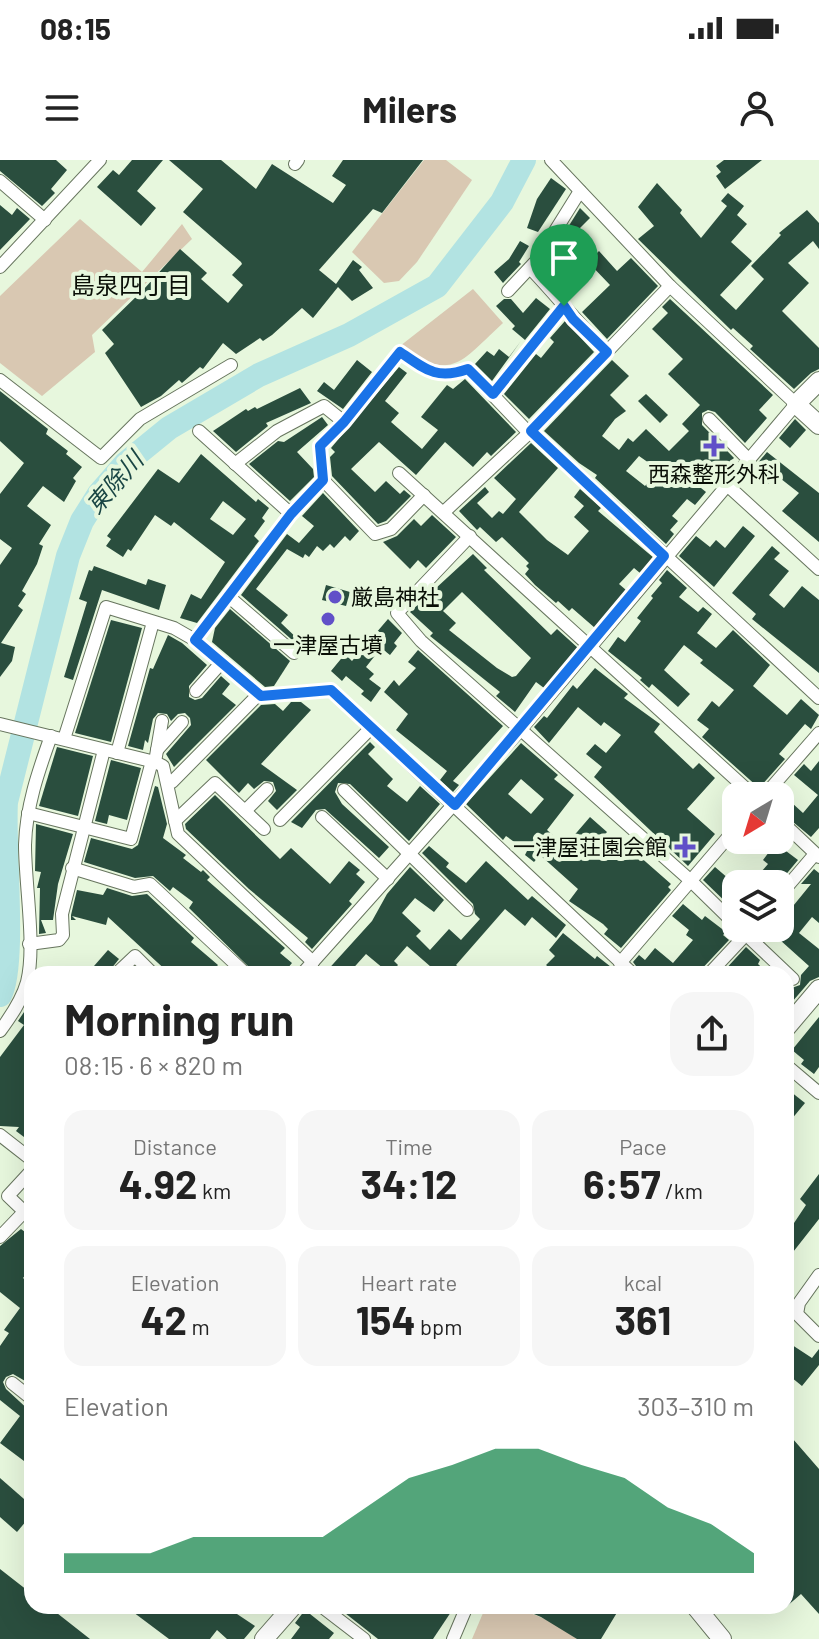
<!DOCTYPE html>
<meta charset="utf-8">
<style>
body{margin:0;font-family:Barlow,"Noto Sans JP",sans-serif;background:#f6f6f6;color:#222;height:100vh;display:flex;flex-direction:column;font-size:30px;white-space:nowrap}
*{box-sizing:border-box;margin:0}
p{font-size:26px;color:#767676}
.icon{flex:none;width:44px;height:44px;fill:none;stroke:currentColor;stroke-width:2;stroke-linecap:round;stroke-linejoin:round}
.map{position:relative;flex:1;overflow:hidden}
.side{position:absolute;left:24px;top:806px;width:770px;height:648px;display:flex;flex-direction:column;background:#fff;border-radius:24px;box-shadow:0 8px 32px #0002}
.side>*{flex:none}
.needle{width:52px;rotate:218deg}
.tools{position:absolute;left:722px;top:622px;display:grid;gap:16px}
.tools a{display:grid;place-items:center;width:72px;height:72px;border-radius:16px;background:#fff;box-shadow:0 8px 32px #0002;font-size:40px}
.pin{position:absolute;display:grid;place-items:center;width:68px;height:68px;color:#fff;margin:-82px -34px;border-radius:50% 50% 50% 0;rotate:-45deg;box-shadow:0 0 8px #0007}
.pin .icon{rotate:45deg}
.round{display:grid;place-items:center;flex:none;width:84px;height:84px;border-radius:24px;background:#f6f6f6}
.summary{display:flex;align-items:center;justify-content:space-between;height:136px;padding:0 40px}
h1{font-size:44px;font-weight:700;line-height:60px}
.metrics{display:grid;grid-template-columns:repeat(3,1fr);gap:12px;height:136px;padding:8px 40px}
.metrics div{display:grid;align-content:center;border-radius:20px;background:#f6f6f6;text-align:center}
.metrics b{font-size:40px;font-weight:700}
.metrics small{font-size:22px;font-weight:400}
.metrics p{font-size:22px}
.chart{height:224px;padding:16px 40px}
.chart p{display:flex;justify-content:space-between}
.chart svg{width:100%;height:144px;margin-top:8px;fill:#0b8043;opacity:.7}
.status{display:flex;justify-content:space-between;align-items:center;height:56px;padding:0 40px;background:#fff;direction:ltr}
.status svg{height:22px;fill:currentColor}
header{display:flex;justify-content:space-between;align-items:center;height:104px;padding:0 40px;background:#fff;font-size:36px;font-weight:700}
.map>svg:first-child{display:block}
.green{fill:#d9c8b2}
.lines{fill:none;stroke-linecap:round;stroke-linejoin:round}
.river{stroke:#b2e3e2;stroke-width:24}
.building{fill:#2a4e3e;fill-rule:evenodd}
.minor-casing{stroke:#67755e;stroke-width:14}
.secondary-casing{stroke:#67755e;stroke-width:20}
.minor{stroke:#fff;stroke-width:12}
.secondary{stroke:#fff;stroke-width:18}
.route-casing{stroke:#fff;stroke-width:16}
.route{stroke:#1a73e8;stroke-width:10}
.poi-dot{fill:#6150c8;stroke:#e7f7dd;stroke-width:3}
.labels{text-anchor:middle;stroke-width:8;stroke-linejoin:round;paint-order:stroke}
.poi-label{font-size:22px;fill:#090e06;stroke:#e7f7dd}
.neighbourhood-label{font-size:24px;fill:#090e06;stroke:#e7f7dd}
.water-label{font-size:24px;font-style:italic;fill:#194544;stroke:#e7f7dd}
</style>
<div class="status"><b>08:15</b><svg viewBox="0 0 49 12"><path d="M0 12V9h3v3zM5 12V6h3v6zM10 12V3h3v9zM15 12V0h3v12zM26 1h20v11H26zM47 4h2v5h-2z"/></svg></div>
<header><svg class="icon" aria-label="menu" viewBox="0 0 24 24"><path d="M4 6h16M4 12h16M4 18h16"/></svg>Milers<svg class="icon" aria-label="person" viewBox="0 0 24 24"><circle cx="12" cy="8" r="4"/><path d="M4 21q1-7 8-7t8 7"/></svg></header>
<div class="map">
<svg width="819" height="1479" viewBox="0 0 819 1479">
<rect width="100%" height="100%" fill="#e7f7dd"/>
<g class="green">
<polygon points="424,0 446,0 472,20 417,102 399,121 384,123 352,92"/>
<polygon points="80,59 142,112 182,64 192,79 92,175 95,192 42,236 0,203 0,136"/>
<path d="M473,129L503,163C462,200 453,224 400,186Z"/>
<path d="M486,1446C520,1446 550,1458 577,1479H472Z"/>
</g>
<g class="lines">
<path class="river" d="M0,835C16,804 3,685 6,642L68,396L82,361L99,334L126,303L169,268L259,215L349,175L437,126L502,42L524,0"/>
</g>
<g class="building">
<polygon points="0,0 56,0 67,10 51,29 55,33 42,46 0,11"/>
<polygon points="132,0 163,0 137,31 156,48 141,66 97,27 113,10 119,15"/>
<polygon points="169,0 221,0 256,29 272,4 333,43 346,25 332,16 343,0 423,0 382,53 373,49 319,110 336,124 353,100 362,107 359,110 373,128 352,141 338,127 313,158 302,148 272,175 263,181 260,178 236,194 223,183 203,209 200,207 182,223 179,220 161,236 141,247 105,193 114,184 102,170 144,129 180,89 207,113 201,119 228,143 243,125 232,115 242,104 241,102 183,52 203,29"/>
<polygon points="724,0 762,0 725,29 716,16 721,12 716,6"/>
<polygon points="551,18 566,29 538,72 527,68 537,39"/>
<polygon points="657,23 682,50 680,53 701,78 727,46 721,41 728,33 744,46 737,55 747,64 731,82 752,101 720,135 736,150 764,119 751,106 781,75 779,73 807,50 819,63 819,89 813,81 788,103 809,123 782,151 819,188 819,209 811,213 794,229 750,189 753,186 733,168 731,170 638,79 654,66 638,47"/>
<polygon points="0,45 12,55 17,48 30,59 0,90"/>
<polygon points="580,48 590,58 571,77 565,72"/>
<polygon points="520,81 529,86 519,102 521,104 503,123 494,112 509,99"/>
<polygon points="566,87 589,110 572,127 568,122 564,127 543,107 551,95 554,99"/>
<polygon points="599,91 617,111 631,98 658,126 607,179 582,152 610,125 588,102"/>
<polygon points="536,138 550,149 525,180 512,169 515,166 496,146 504,139 511,139 523,153"/>
<path d="M670,139L773,235L759,250L767,258L745,283L715,252L708,250L702,253V265L734,298L701,328L706,332L695,345L687,339L672,356L678,361L670,370L674,374L666,384L595,318L597,315L579,303L544,271L612,200L629,216L610,235L626,251L615,259L602,276L619,290L628,278L633,282L646,269L669,291L689,271L682,264L700,245L668,214L683,199L652,169L668,153L662,147ZM639,296L659,310L645,326L626,311Z"/>
<polygon points="565,161 594,192 529,259 504,234 536,194 541,198 554,182 550,178"/>
<polygon points="521,181 492,221 475,204 487,191 494,196 499,189 509,197"/>
<polygon points="357,200 372,212 343,249 317,231 324,222 334,230"/>
<polygon points="399,207 407,213 385,241 399,253 391,262 422,289 438,270 421,257 447,225 453,229 465,219 516,272 491,296 487,292 473,307 445,282 416,315 379,282 351,309 375,332 386,321 400,334 404,330 411,336 386,361 378,364 332,316 330,297 335,292 331,288"/>
<polygon points="300,228 311,243 266,263 268,266 236,292 213,271 246,249 248,251 255,247 257,249"/>
<polygon points="0,231 48,269 46,274 68,291 66,294 82,307 73,318 76,321 64,342 43,326 27,346 51,365 39,384 43,386 37,404 22,431 26,434 18,446 23,450 1,483 15,487 12,501 0,517 0,405 12,388 0,379 0,334 24,303 0,281"/>
<polygon points="646,234 668,255 660,263 638,241"/>
<polygon points="322,257 328,265 297,292 313,309 314,317 290,341 249,304 278,281 284,282"/>
<polygon points="795,259 806,270 790,288 779,278"/>
<polygon points="531,283 558,308 519,352 547,380 568,395 589,371 574,357 584,346 574,337 580,329 601,348 598,351 654,398 640,413 634,408 619,424 626,430 595,468 572,448 569,451 558,441 556,443 535,425 525,414 529,409 526,406 529,403 502,377 496,382 480,367 477,370 459,351 485,327 489,332 477,343 492,358 499,351 503,354 516,339 494,318"/>
<polygon points="767,292 819,333 819,382 782,351 799,333 776,315 767,325 751,311"/>
<path d="M201,294L256,342L258,339L269,348L262,358L265,361L254,376L259,381L197,463L180,458L191,434L201,439L225,402L174,362L171,366L155,355L131,391L128,389L123,397L106,386L111,379L107,376L158,309L179,323ZM223,341L246,359L233,375L210,359Z"/>
<polygon points="323,333 359,371 350,381 345,376 334,388 330,384 323,391 317,386 309,397 305,394 303,398 287,389 256,429 288,455 281,463 302,483 299,486 241,435 287,374 299,383 314,366 302,356"/>
<polygon points="432,355 456,377 426,408 418,400 410,409 383,382 397,376 414,359 421,366"/>
<polygon points="743,366 755,376 714,427 679,396 696,376 710,387 716,380 725,388"/>
<polygon points="772,386 780,393 774,399 789,411 769,435 784,448 802,426 819,440 819,513 752,459 756,454 732,433"/>
<path d="M473,394L487,408L484,410L551,475L557,469L578,488L544,528L536,522L515,552L496,536L500,532L430,476L433,473L410,452ZM462,432L531,498L516,516L512,517L497,508L449,470L456,463L443,451Z"/>
<polygon points="94,406 146,425 148,419 166,425 159,450 102,430 73,520 64,517 87,442 79,439 89,410 92,411"/>
<polygon points="667,410 687,428 679,437 698,452 703,447 712,454 697,473 716,488 733,470 770,505 753,526 787,555 801,539 819,555 811,569 805,564 779,594 785,599 759,628 702,577 709,569 697,560 712,541 719,547 734,530 700,503 703,500 684,485 664,510 690,534 678,547 652,524 649,528 640,520 642,518 608,491 618,477 625,482 641,461 637,458 653,438 651,436 662,423 659,420"/>
<polygon points="326,425 350,432 346,446 322,440"/>
<polygon points="230,449 290,501 274,526 265,527 212,482 215,468"/>
<polygon points="388,459 402,473 394,483 397,486 390,495 381,488 366,507 374,514 369,519 381,528 371,542 361,534 364,531 346,516 342,521 331,511 345,494 352,501"/>
<polygon points="111,460 142,468 111,582 75,573"/>
<polygon points="168,475 182,483 207,505 189,526 189,537 195,540 202,538 221,516 230,524 222,534 236,545 174,607 166,594 191,565 190,558 185,553 178,554 171,561 167,554 158,553 153,559 148,583 145,580 143,590 128,586 150,508 153,509"/>
<polygon points="418,490 503,566 453,621 459,625 453,632 440,620 447,611 396,570 408,554 384,532 394,520 399,526 416,508 408,502"/>
<polygon points="595,508 628,534 624,538 660,564 654,572 693,609 699,603 715,618 687,649 715,674 688,706 594,617 602,607 586,594 595,584 606,593 621,575 604,562 601,566 578,547 549,583 534,567 544,556 547,558 573,525 577,529"/>
<polygon points="291,542 301,542 311,550 261,604 297,630 277,650 268,641 276,631 273,622 264,621 254,629 248,623 239,633 206,600 261,545 275,544 283,551"/>
<polygon points="370,582 375,587 368,594 393,619 387,626 407,642 420,626 440,644 409,681 350,624 338,623 335,632 342,644 389,687 379,698 325,649 316,650 302,668 291,662"/>
<path d="M521,583L558,615L554,619L574,635L547,670L565,686L590,657L607,672L602,678L624,697L630,688L671,724L668,727L671,730L621,788L604,774L608,769L603,764L569,741L578,729L540,695L534,702L525,695L527,691L506,676L503,680L466,644ZM521,619L544,639L531,654L508,634Z"/>
<polygon points="57,587 93,596 78,656 39,646"/>
<polygon points="111,600 141,608 127,660 109,655 107,664 95,661"/>
<polygon points="819,601 819,668 811,677 780,651 780,636 776,636 780,632 803,653 818,635 794,615 804,604 811,611"/>
<polygon points="155,626 158,627 167,664 163,678 186,695 183,698 201,712 203,710 210,717 207,720 285,788 280,793 292,803 283,814 256,814 189,748 193,742 173,727 170,731 153,716 135,718 84,702 91,678 132,689 138,685"/>
<polygon points="215,635 280,699 291,688 330,724 349,701 360,710 356,714 365,722 349,741 352,744 312,789 305,782 308,778 249,729 186,669 185,664"/>
<polygon points="36,664 73,674 58,724 53,760 41,760 46,773 39,774 40,728 37,728 41,712 35,711"/>
<polygon points="429,686 449,703 446,707 466,723 486,701 528,740 532,736 566,765 556,778 532,757 525,766 505,749 456,805 467,814 439,814 407,786 394,801 398,805 390,814 366,794 348,814 324,814 372,761 387,734 410,707 444,740 434,752 415,738 402,753 421,771 416,776 430,790 449,769 461,780 480,759 475,754 473,744 422,693"/>
<polygon points="772,688 778,693 782,688 798,700 778,724 761,724 755,719 768,704 763,700"/>
<polygon points="715,707 736,725 736,752 703,720"/>
<polygon points="814,709 819,713 819,763 812,757 799,773 819,789 819,817 810,821 786,849 789,829 800,825 801,815 809,806 780,780 780,744 789,751 811,724 801,724"/>
<polygon points="107,728 132,736 147,734 194,778 191,782 218,805 210,814 170,814 108,757 106,765 72,756 76,760 71,760 71,755 77,730 103,735"/>
<polygon points="683,744 702,760 705,756 726,772 723,775 729,780 697,814 642,814 633,802 639,795 645,800 655,788 673,803 693,780 686,775 689,770 672,756"/>
<polygon points="563,773 595,799 597,796 620,814 556,814 546,805 555,796 549,790"/>
<polygon points="746,787 760,800 758,804 769,814 722,813"/>
<polygon points="108,790 119,799 107,814 87,814"/>
<polygon points="32,840 32,983 16,971 19,967 0,966 0,897 24,865 18,861"/>
<polygon points="819,857 819,907 814,914 801,904 804,900 792,890"/>
<polygon points="786,928 805,943 786,966"/>
<polygon points="819,1014 819,1059 786,1101 786,1075 806,1045 800,1039"/>
<polygon points="29,1067 32,1068 32,1107 23,1118 32,1126 32,1225 13,1214 6,1217 3,1222 6,1229 32,1253 32,1307 0,1283 20,1256 0,1240 0,1186 9,1173 4,1170 20,1148 0,1132 0,1086 21,1069 25,1072"/>
<polygon points="786,1181 812,1198 819,1189 819,1205 802,1226 786,1213"/>
<polygon points="786,1271 819,1309 819,1454 801,1434 786,1447"/>
<polygon points="0,1318 32,1346 32,1354 17,1372 0,1357"/>
<polygon points="0,1409 32,1434 32,1446 48,1446 90,1479 0,1479"/>
<polygon points="125,1446 225,1446 255,1466 244,1479 227,1479 217,1470 210,1479 169,1479"/>
<polygon points="336,1446 443,1446 451,1452 433,1479 378,1479"/>
<polygon points="515,1446 621,1446 601,1479 577,1479 541,1457"/>
<polygon points="305,1450 334,1473 329,1479 291,1479 300,1467 295,1463"/>
</g>
<g class="lines">
<g class="minor-casing">
<g id="minor">
<polyline points="295,4 298,0"/>
<polyline points="0,21 45,60"/>
<polyline points="0,107 100,0"/>
<path d="M530,108C557,136 579,165 607,192"/>
<polyline points="508,131 537,100 580,31"/>
<polyline points="0,220 101,298 140,259 231,205"/>
<polyline points="493,234 564,146"/>
<polyline points="709,259 748,299"/>
<polyline points="199,271 291,354"/>
<polyline points="531,271 819,538"/>
<polyline points="235,304 277,271 324,246 344,262"/>
<polyline points="399,313 754,636"/>
<polyline points="726,324 819,409"/>
<path d="M424,335L391,369L375,374L323,320L320,286L344,262L400,192C426,210 437,220 468,209L529,273"/>
<polyline points="444,352 529,273 670,126"/>
<polyline points="470,376 397,453 421,481 691,721 736,765"/>
<polyline points="228,436 294,493"/>
<polyline points="195,480 291,354 323,320"/>
<polyline points="196,531 222,502"/>
<polyline points="0,564 155,602 163,606 178,674 313,802"/>
<polyline points="64,579 106,447 174,468 195,480 261,536 331,530 633,814"/>
<polyline points="157,590 182,562"/>
<polyline points="117,593 153,462"/>
<polyline points="155,602 162,561"/>
<polyline points="172,622 259,534"/>
<polyline points="344,630 467,750"/>
<polyline points="764,636 819,573"/>
<polyline points="245,651 267,629"/>
<polyline points="28,653 131,679 152,601"/>
<polyline points="322,657 388,719"/>
<polyline points="280,660 371,568"/>
<polyline points="780,660 819,697"/>
<polyline points="175,661 215,623 264,669"/>
<polyline points="72,708 134,727 150,724 246,814"/>
<polyline points="780,735 815,694"/>
<polyline points="739,768 793,819"/>
<polyline points="29,784 59,780 63,775 62,754 104,590"/>
<polyline points="620,803 736,668"/>
<polyline points="116,814 135,796 153,814"/>
<polyline points="302,814 521,569 796,244 670,126 551,0"/>
<polyline points="709,814 752,768"/>
<path d="M0,871C11,856 22,840 27,822C36,787 25,724 25,685C26,647 38,612 51,576"/>
<polyline points="786,905 819,933"/>
<polyline points="0,975 32,1000"/>
<polyline points="32,1010 8,1036 32,1059"/>
<polyline points="0,1077 24,1052"/>
<polyline points="819,1115 799,1143 797,1154 819,1176"/>
<polyline points="12,1223 32,1239"/>
<polyline points="321,1446 364,1479"/>
<polyline points="453,1479 467,1446"/>
</g>
</g>
<g class="secondary-casing">
<g id="secondary">
<polyline points="819,221 796,244 819,265"/>
<polyline points="786,868 819,829"/>
<polyline points="695,1446 722,1479"/>
<polyline points="264,1479 293,1446"/>
</g>
</g>
<use href="#minor" class="minor"/>
<use href="#secondary" class="secondary"/>
</g>
<g class="lines">
<g class="route-casing">
<path id="route" d="M564,146L573,159L607,192L531,271L664,396L455,645L331,530L261,536L195,480L291,354L323,320L320,286L344,262L400,192C426,210 437,220 468,209L493,234Z"/>
</g>
<use href="#route" class="route"/>
</g>
<g class="poi-dot">
<path d="M710 274h8v8h8v8h-8v8h-8v-8h-8v-8h8z"/>
<circle cx="335" cy="437" r="8"/>
<circle cx="328" cy="459" r="8"/>
<path d="M681 675h8v8h8v8h-8v8h-8v-8h-8v-8h8z"/>
</g>
<g class="labels">
<g class="poi-label">
<text x="714" y="322">西森整形外科</text>
<text x="351" y="445" text-anchor="start">厳島神社</text>
<text x="328" y="493">一津屋古墳</text>
<text x="667" y="695" text-anchor="end">一津屋荘園会館</text>
</g>
<g class="neighbourhood-label">
<text x="131" y="134">島泉四丁目</text>
</g>
<g class="water-label">
<text transform="translate(115 323) rotate(-49)" y="8">東除川</text>
</g>
</g>
</svg>
<div class="tools">
<a><svg class="needle" viewBox="-14 -14 28 28"><path d="M0-13l5 13h-10z" fill="#e53935"/><path d="M0 13l5-13h-10z" fill="#767676"/></svg></a>
<a><svg class="icon" aria-label="layers" viewBox="0 0 24 24"><path d="M12 4l9 5-9 5-9-5zM3 14l9 5 9-5"/></svg></a>
</div>
<div class="pin" style="left:564px;top:146px;background:#1e9e55"><svg class="icon" aria-label="arrive" viewBox="0 0 24 24"><path d="M6 21V4h12l-3 4 3 4H6"/></svg></div>
<section class="side">
<div class="summary"><div><h1>Morning run</h1><p>08:15 · 6 × 820 m</p></div><a class="round"><svg class="icon" aria-label="share" viewBox="0 0 24 24"><path d="M12 15V3M7 8l5-5 5 5M5 13v7h14v-7"/></svg></a></div>
<div class="metrics">
<div><p>Distance</p><b>4.92<small> km</small></b></div>
<div><p>Time</p><b>34:12</b></div>
<div><p>Pace</p><b>6:57<small> /km</small></b></div>
</div>
<div class="metrics">
<div><p>Elevation</p><b>42<small> m</small></b></div>
<div><p>Heart rate</p><b>154<small> bpm</small></b></div>
<div><p>kcal</p><b>361</b></div>
</div>
<div class="chart"><p><span>Elevation</span>303–310 m</p>
<svg viewBox="0 0 160 44" preserveAspectRatio="none"><path d="M0 44V38L10 38L20 38L30 33L40 33L50 33L60 33L70 24L80 15L90 11L100 6L110 6L120 11L130 15L140 24L150 29L160 38V44z"/></svg>
</div>
</section>
</div>
